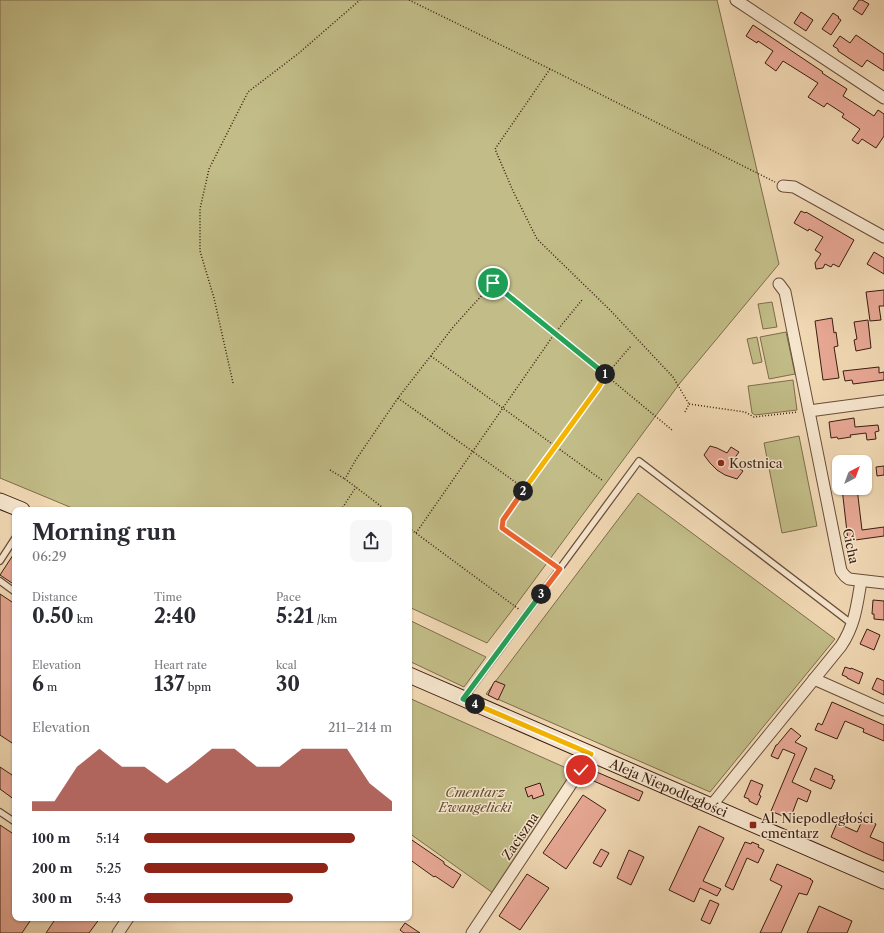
<!DOCTYPE html>
<meta charset="utf-8">
<style>
body{margin:0;font-family:"Libre Caslon Text",serif;background:#f7f7f7;color:#2b2b33;height:100vh;display:flex;flex-direction:column;font-size:15px;white-space:nowrap}
*{box-sizing:border-box;margin:0}
p{font-size:13px;color:#7c7c81}
.icon{flex:none;width:22px;height:22px;fill:none;stroke:currentColor;stroke-width:2;stroke-linecap:round;stroke-linejoin:round}
.map{position:relative;flex:1;overflow:hidden}
.details{position:absolute;left:12px;top:507px;width:400px;height:414px;display:flex;flex-direction:column;background:#fff;border-radius:8px;box-shadow:0 1px 3px #0004}
.details>*{flex:none}
.needle{width:26px;rotate:41deg}
.controls{position:absolute;left:832px;top:455px;display:grid;gap:8px}
.controls a{display:grid;place-items:center;width:40px;height:40px;border-radius:8px;background:#fff;box-shadow:0 1px 3px #0004;font-size:20px}
.pin{position:absolute;display:grid;place-items:center;width:34px;height:34px;color:#fff;margin:-17px;border:2px solid #fff;border-radius:50%;box-shadow:0 1px 4px #0007}
.km{position:absolute;width:20px;height:20px;margin:-10px;border-radius:50%;background:#222;color:#fff;font-size:11px;line-height:20px;text-align:center}
.round{display:grid;place-items:center;flex:none;width:42px;height:42px;border-radius:8px;background:#f7f7f7}
.overview{display:flex;align-items:center;justify-content:space-between;height:68px;padding:0 20px}
h1{font-size:22px;font-weight:700;line-height:30px}
.figures{display:grid;grid-template-columns:repeat(3,1fr);gap:6px;height:68px;padding:4px 20px}
.figures div{display:grid;align-content:center}
.figures b{font-size:20px;font-weight:700}
.figures small{font-size:11px;font-weight:400}
.figures p{font-size:11px}
.chart{height:112px;padding:8px 20px}
.chart p{display:flex;justify-content:space-between}
.chart svg{width:100%;height:72px;margin-top:4px;fill:#8f2418;opacity:.7}
ul{padding:0 20px;list-style:none;font-size:13px}
li{display:grid;grid-template-columns:64px 48px 1fr;align-items:center;height:30px}
li i{height:10px;border-radius:5px;background:#8f2418}
.map>svg:first-child{display:block}
.green{fill:#c2bd88;stroke:#7e6d4c}
.building{fill:#e9a996;stroke:#3b1d10}
.lines{fill:none;stroke-linecap:round;stroke-linejoin:round}
.service-casing{stroke:#694c39;stroke-width:8}
.minor-casing{stroke:#694c39;stroke-width:13}
.secondary-casing{stroke:#3b1d10;stroke-width:17}
.path{stroke:#3b1d10;stroke-width:1.5;stroke-dasharray:1 2;stroke-linecap:butt}
.service{stroke:#f7e7cf;stroke-width:5.5}
.minor{stroke:#f7e7cf;stroke-width:11}
.secondary{stroke:#f7e7cf;stroke-width:15}
.split-1-casing{stroke:#fff;stroke-width:8}
.split-2-casing{stroke:#fff;stroke-width:8}
.split-3-casing{stroke:#fff;stroke-width:8}
.split-4-casing{stroke:#fff;stroke-width:8}
.split-5-casing{stroke:#fff;stroke-width:8}
.split-1{stroke:#22a559;stroke-width:5}
.split-2{stroke:#f5b400;stroke-width:5}
.split-3{stroke:#f0652b;stroke-width:5}
.split-4{stroke:#22a559;stroke-width:5}
.split-5{stroke:#f5b400;stroke-width:5}
.poi-dot{fill:#8f2418;stroke:#f7e7cf;stroke-width:1.5}
.labels{text-anchor:middle;stroke-width:3;stroke-linejoin:round;paint-order:stroke}
.poi-label{font-size:13px;fill:#3b1d10;stroke:#f7e7cf;text-anchor:start}
.street-label{font-size:13px;fill:#3b1d10;stroke:#f7e7cf}
.park-label{font-size:13px;font-style:italic;fill:#644d34;stroke:#f7e7cf}
</style>
<div class="map">
<svg width="884" height="933" viewBox="0 0 884 933">
<rect width="100%" height="100%" fill="#f2dab5"/>
<filter id="stains"><feTurbulence type="fractalNoise" baseFrequency=".005" numOctaves="4"/><feColorMatrix values="0 0 0 0 .2 0 0 0 0 .09 0 0 0 0 .02 0 0 0 .5 -.17"/></filter>
<radialGradient id="worn" r=".72"><stop offset=".6" stop-color="#630" stop-opacity="0"/><stop offset="1" stop-color="#630" stop-opacity=".3"/></radialGradient>
<g class="green">
<polygon points="0,0 717,0 779,264 680,383 510,613 487,643 409,607 409,510 77,510 0,478"/>
<polygon points="772,302 777,327 763,329 758,304"/>
<polygon points="786,332 795,374 769,379 760,337"/>
<polygon points="757,337 762,362 753,364 747,339"/>
<polygon points="793,380 797,410 755,415 752,413 748,386"/>
<polygon points="799,436 817,526 782,533 764,443"/>
<polygon points="638,493 835,639 710,792 486,694"/>
<polygon points="409,620 486,657 464,687 409,661"/>
<polygon points="409,698 573,771 493,893 409,833"/>
</g>
<g class="building">
<polygon points="859,0 862,0 869,4 862,15 853,9"/>
<polygon points="801,12 813,20 806,31 794,23"/>
<polygon points="833,13 839,17 838,18 841,20 831,35 822,29"/>
<polygon points="753,25 823,72 822,73 847,89 843,96 874,116 878,110 884,114 884,136 876,148 862,139 858,144 852,140 860,129 842,117 844,114 827,103 824,107 808,97 818,83 783,61 776,71 765,63 773,51 758,41 757,43 746,36"/>
<polygon points="856,35 884,54 884,71 867,60 862,67 838,51 838,49 833,46 840,36 850,43"/>
<polygon points="801,211 805,213 806,212 854,240 839,267 833,264 831,267 825,264 823,268 816,269 815,263 821,254 815,250 823,237 809,229 808,231 794,223"/>
<polygon points="874,252 884,258 884,274 867,264"/>
<polygon points="884,290 884,306 879,306 881,320 870,321 866,292"/>
<polygon points="832,318 834,333 836,332 838,346 834,347 839,378 823,380 815,321"/>
<polygon points="868,320 871,348 856,351 854,340 857,339 854,322"/>
<polygon points="879,367 879,373 884,372 884,380 853,384 852,380 845,381 843,371"/>
<polygon points="854,418 855,427 878,425 879,431 875,432 876,439 867,440 866,433 850,435 851,437 838,439 837,437 831,438 829,422"/>
<polygon points="710,446 717,448 727,453 731,447 739,452 731,463 743,471 737,479 725,475 717,470 710,463 704,455"/>
<polygon points="884,466 884,475 877,476 876,467"/>
<polygon points="842,488 857,488 862,530 884,527 884,536 848,541"/>
<polygon points="15,552 15,585 0,575"/>
<polygon points="0,594 15,604 15,745 0,735"/>
<polygon points="873,600 884,601 884,620 874,619 874,614 872,614"/>
<polygon points="867,629 880,635 874,650 860,644"/>
<polygon points="845,667 851,669 851,668 863,673 859,684 847,678 847,677 842,675"/>
<polygon points="877,678 884,681 884,695 872,689"/>
<polygon points="495,681 505,685 498,700 488,695 493,684"/>
<polygon points="832,702 884,725 884,741 863,732 864,729 845,721 837,739 815,730 818,723 822,725"/>
<polygon points="791,728 801,736 795,742 807,748 792,782 811,791 807,802 798,798 792,814 789,813 787,818 771,811 795,754 783,749 778,759 771,756 776,745 777,745"/>
<polygon points="0,767 15,777 15,800 0,789"/>
<polygon points="815,768 833,776 832,779 835,780 831,789 810,780"/>
<polygon points="592,770 643,792 639,801 587,778"/>
<polygon points="751,780 763,785 759,795 761,796 757,805 749,801 749,799 744,797"/>
<polygon points="540,783 544,795 533,799 532,795 528,797 525,788"/>
<polygon points="583,795 606,810 566,869 543,853"/>
<polygon points="863,819 876,824 870,837 884,843 884,861 865,853 831,837 837,823 857,832"/>
<polygon points="0,825 15,835 15,918 32,918 22,933 0,933"/>
<polygon points="699,826 724,838 703,881 721,889 717,896 700,888 694,902 669,890"/>
<polygon points="409,838 444,862 444,864 461,875 453,888 435,876 434,877 409,859"/>
<polygon points="745,842 751,844 752,842 759,845 758,847 764,850 758,863 747,858 733,890 725,886"/>
<polygon points="601,849 609,853 601,867 593,863"/>
<polygon points="629,850 644,857 631,885 617,878"/>
<polygon points="777,864 811,879 810,879 813,881 807,895 799,893 781,933 760,933 782,886 770,880"/>
<polygon points="527,874 549,888 520,930 499,916"/>
<polygon points="710,900 719,904 710,924 701,920"/>
<polygon points="819,906 852,921 847,933 807,933"/>
<polygon points="56,918 100,918 89,933 46,933"/>
<polygon points="405,923 420,933 404,933 400,930"/>
</g>
<g class="lines">
<g class="service-casing">
<g id="service">
<polyline points="0,561 15,538"/>
<polyline points="0,581 15,592"/>
<polyline points="465,697 639,461 852,624"/>
<polyline points="0,812 15,822"/>
</g>
</g>
<g class="minor-casing">
<g id="minor">
<polyline points="736,0 884,98"/>
<polyline points="783,186 794,187 884,237"/>
<polyline points="779,284 785,292 841,571 845,576 849,579 884,583"/>
<polyline points="809,411 884,401"/>
<polyline points="814,679 884,710"/>
<path d="M711,806L841,646C855,625 857,605 861,581"/>
<polyline points="118,933 128,918"/>
<polyline points="472,933 591,754"/>
</g>
</g>
<g class="secondary-casing">
<g id="secondary">
<polyline points="0,501 22,510"/>
<path id="s1" d="M409,675L884,881"/>
</g>
</g>
<g class="path">
<polyline points="409,0 550,69 775,182"/>
<polyline points="550,69 495,149 513,191 537,239 610,310 673,377 689,404"/>
<polyline points="431,356 602,480"/>
<polyline points="233,383 214,298 200,251 200,209 209,169 248,92 299,53 360,0"/>
<polyline points="398,398 525,489"/>
<polyline points="685,412 689,404 745,412 754,417 798,412"/>
<polyline points="330,470 345,479"/>
<polyline points="341,510 356,487"/>
<polyline points="386,510 345,479 355,461 398,398 454,326 493,283 555,333 672,430"/>
<polyline points="409,528 520,610"/>
<polyline points="416,533 555,333 582,300"/>
<polyline points="554,565 503,528 503,521 598,388 606,375 631,346"/>
</g>
<use href="#service" class="service"/>
<use href="#minor" class="minor"/>
<use href="#secondary" class="secondary"/>
</g>
<g class="lines">
<g class="split-1-casing">
<polyline id="split-1" points="493,283 605,374"/>
</g>
<g class="split-2-casing">
<polyline id="split-2" points="523,491 598,388 606,375 605,374"/>
</g>
<g class="split-3-casing">
<polyline id="split-3" points="523,491 503,520 502,528 560,569 541,594"/>
</g>
<g class="split-4-casing">
<path id="split-4" d="M475,704L463,699C489,664 515,629 541,594"/>
</g>
<g class="split-5-casing">
<polyline id="split-5" points="475,704 591,754 581,770"/>
</g>
<use href="#split-1" class="split-1"/>
<use href="#split-2" class="split-2"/>
<use href="#split-3" class="split-3"/>
<use href="#split-4" class="split-4"/>
<use href="#split-5" class="split-5"/>
</g>
<g class="poi-dot">
<circle cx="721" cy="463" r="4"/>
<rect x="749" y="821" width="8" height="8" rx="2"/>
</g>
<g class="labels">
<g class="poi-label">
<text x="729" y="468">Kostnica</text>
<text x="761" y="823">Al. Niepodległości<tspan x="761" dy="15">cmentarz</tspan></text>
</g>
<g class="street-label">
<text transform="translate(851 546) rotate(78)" y="5">Cicha</text>
<text dy="5" stroke="none"><textPath href="#s1" startOffset="283">Aleja Niepodległości</textPath></text>
<text transform="translate(520 836) rotate(-56)" y="5">Zaciszna</text>
</g>
<g class="park-label">
<text x="475" y="797">Cmentarz<tspan x="475" dy="15">Ewangelicki</tspan></text>
</g>
</g>
<rect width="100%" height="100%" filter="url(#stains)"/>
<rect width="100%" height="100%" fill="url(#worn)"/>
</svg>
<div class="controls">
<a><svg class="needle" viewBox="-14 -14 28 28"><path d="M0-13l5 13h-10z" fill="#e53935"/><path d="M0 13l5-13h-10z" fill="#7c7c81"/></svg></a>
</div>
<div class="pin" style="left:493px;top:283px;background:#1e9e55"><svg class="icon" aria-label="arrive" viewBox="0 0 24 24"><path d="M6 21V4h12l-3 4 3 4H6"/></svg></div>
<div class="pin" style="left:581px;top:770px;background:#d93025"><svg class="icon" aria-label="check" viewBox="0 0 24 24"><path d="M5 12l5 5 9-10"/></svg></div>
<b class="km" style="left:605px;top:374px">1</b>
<b class="km" style="left:523px;top:491px">2</b>
<b class="km" style="left:541px;top:594px">3</b>
<b class="km" style="left:475px;top:704px">4</b>
<section class="details">
<div class="overview"><div><h1>Morning run</h1><p>06:29</p></div><a class="round"><svg class="icon" aria-label="share" viewBox="0 0 24 24"><path d="M12 15V3M7 8l5-5 5 5M5 13v7h14v-7"/></svg></a></div>
<div class="figures">
<div><p>Distance</p><b>0.50<small> km</small></b></div>
<div><p>Time</p><b>2:40</b></div>
<div><p>Pace</p><b>5:21<small> /km</small></b></div>
</div>
<div class="figures">
<div><p>Elevation</p><b>6<small> m</small></b></div>
<div><p>Heart rate</p><b>137<small> bpm</small></b></div>
<div><p>kcal</p><b>30</b></div>
</div>
<div class="chart"><p><span>Elevation</span>211–214 m</p>
<svg viewBox="0 0 160 44" preserveAspectRatio="none"><path d="M0 44V38L10 38L20 17L30 6L40 17L50 17L60 27L70 17L80 6L90 6L100 17L110 17L120 6L130 6L140 6L150 27L160 38V44z"/></svg>
</div>
<ul>
<li><b>100 m</b>5:14<i style="width:85%"></i></li>
<li><b>200 m</b>5:25<i style="width:74%"></i></li>
<li><b>300 m</b>5:43<i style="width:60%"></i></li>
</ul>
</section>
</div>
